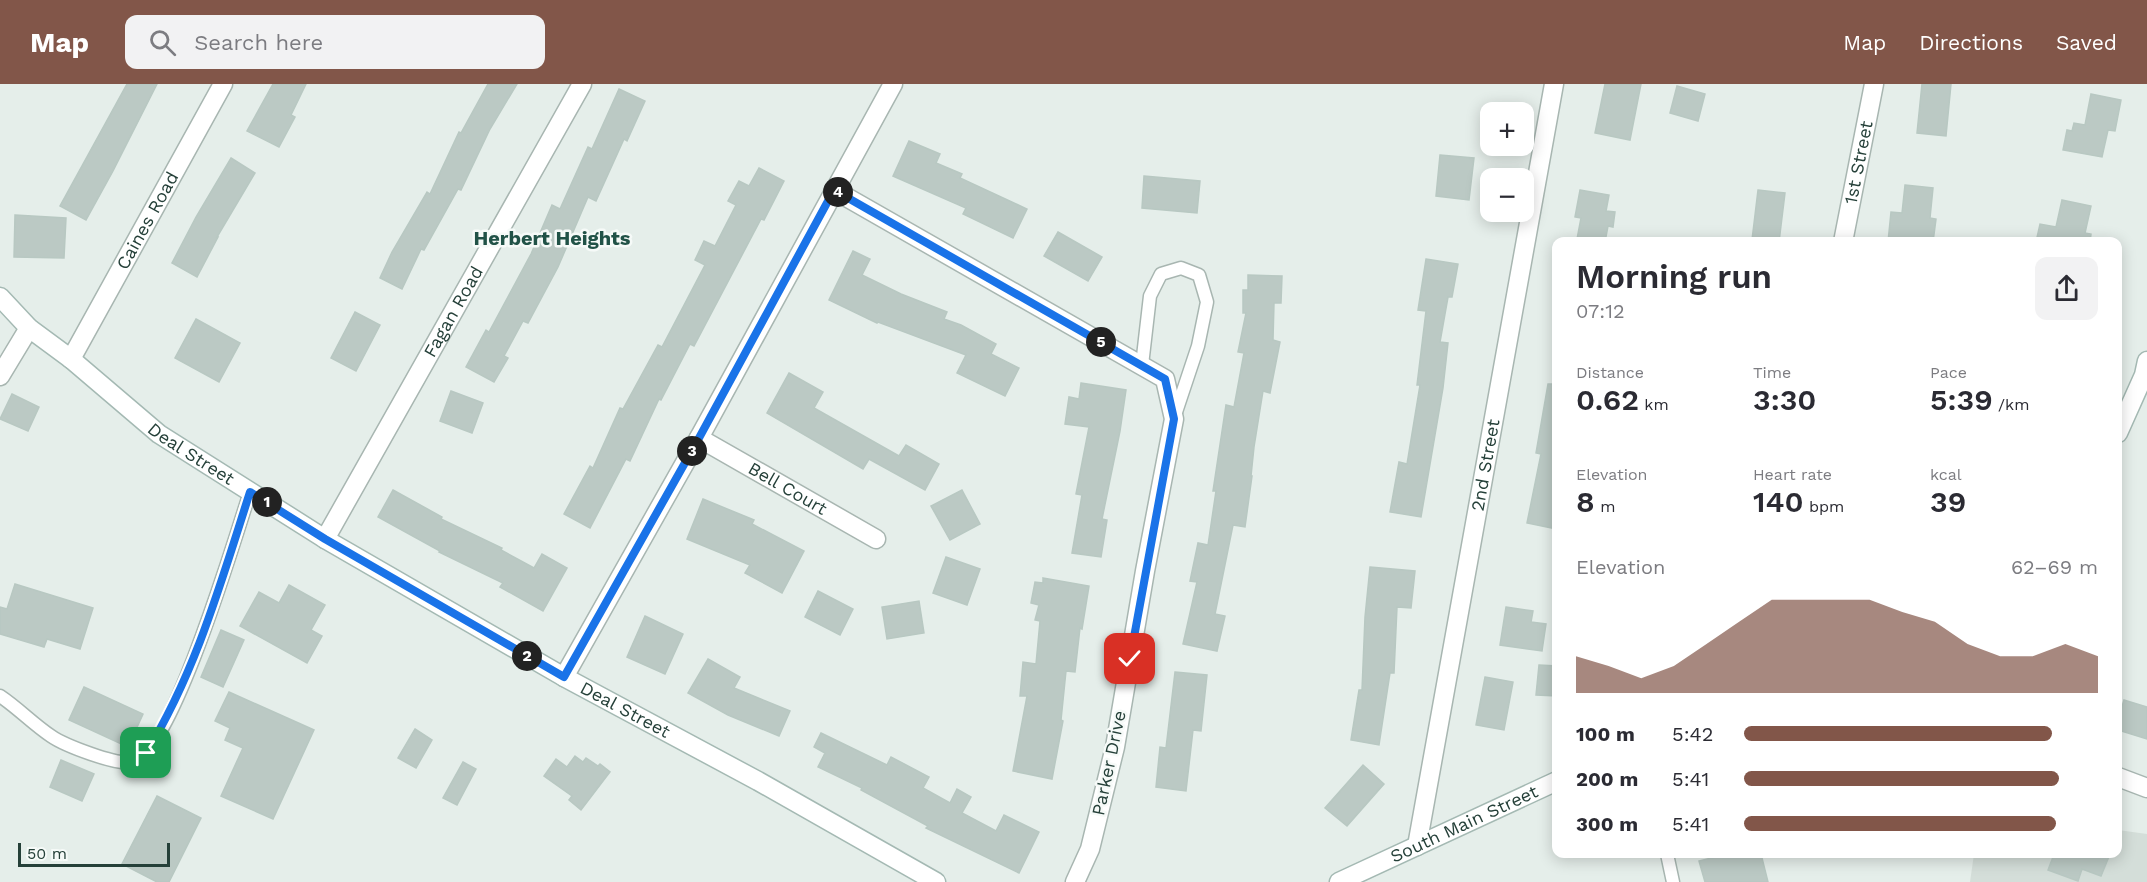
<!DOCTYPE html>
<meta charset="utf-8">
<style>
body{margin:0;font-family:"Work Sans",sans-serif;background:#f2f2f3;color:#2b2b33;height:100vh;display:flex;flex-direction:column;font-size:22px;white-space:nowrap}
*{box-sizing:border-box;margin:0}
p{font-size:20px;color:#7c7c81}
.icon{flex:none;width:33px;height:33px;fill:none;stroke:currentColor;stroke-width:2;stroke-linecap:round;stroke-linejoin:round}
.map{position:relative;flex:1;overflow:hidden}
.details{position:absolute;left:1552px;top:153px;width:570px;height:621px;display:flex;flex-direction:column;background:#fff;border-radius:12px;box-shadow:0 3px 15px #0003}
.details>*{flex:none}
.buttons{position:absolute;left:1480px;top:18px;display:grid;gap:12px}
.buttons a{display:grid;place-items:center;width:54px;height:54px;border-radius:12px;background:#fff;box-shadow:0 3px 15px #0003;font-size:30px}
.scale{position:absolute;left:18px;bottom:15px;width:152px;box-sizing:border-box;padding-left:6px;border:3px solid #254039;border-top:0;font-size:16px;line-height:21px;white-space:nowrap;color:#254039;-webkit-text-stroke:4px #f6faf8;paint-order:stroke}
.pin{position:absolute;display:grid;place-items:center;width:51px;height:51px;color:#fff;margin:-26px;border-radius:12px;box-shadow:0 3px 9px #0006}
.km{position:absolute;width:30px;height:30px;margin:-15px;border-radius:50%;background:#222;color:#fff;font-size:16px;line-height:30px;text-align:center}
.round{display:grid;place-items:center;flex:none;width:63px;height:63px;border-radius:12px;background:#f2f2f3}
.head{display:flex;align-items:center;justify-content:space-between;height:102px;padding:0 24px}
h1{font-size:33px;font-weight:600;line-height:45px}
.stats{display:grid;grid-template-columns:repeat(3,1fr);gap:9px;height:102px;padding:6px 24px}
.stats div{display:grid;align-content:center}
.stats b{font-size:30px;font-weight:600}
.stats small{font-size:16px;font-weight:400}
.stats p{font-size:16px}
.chart{height:168px;padding:12px 24px}
.chart p{display:flex;justify-content:space-between}
.chart svg{width:100%;height:108px;margin-top:6px;fill:#825649;opacity:.7}
ul{padding:0 24px;list-style:none;font-size:20px}
li{display:grid;grid-template-columns:96px 72px 1fr;align-items:center;height:45px}
li i{height:15px;border-radius:8px;background:#825649}
header{display:flex;align-items:center;gap:36px;box-sizing:border-box;height:84px;padding:0 30px;background:#825649;color:#fff}
header strong{font-size:28px}
nav{display:flex;gap:33px;margin-inline-start:auto;font-size:21px}
.search{width:420px;height:54px;background:#f2f2f3;display:flex;align-items:center;gap:15px;box-sizing:border-box;padding:0 21px;border-radius:12px;color:#7c7c81;font-size:22px}
.map>svg:first-child{display:block}
.built{fill:#d4ded9}
.building{fill:#bbc9c4;stroke:#b8c8c2;stroke-width:1.5}
.lines{fill:none;stroke-linecap:round;stroke-linejoin:round}
.lane-casing{stroke:#a8b6b1;stroke-width:15}
.street-casing{stroke:#a8b6b1;stroke-width:21}
.secondary-casing{stroke:#a4b9b3;stroke-width:21}
.lane{stroke:#fff;stroke-width:12}
.street{stroke:#fff;stroke-width:18}
.secondary{stroke:#fff;stroke-width:18}
.route-casing{stroke:#fff;stroke-width:12}
.route{stroke:#1a73e8;stroke-width:8}
.labels{text-anchor:middle;stroke-width:5;stroke-linejoin:round;paint-order:stroke}
.street-label{font-size:18px;fill:#254039;stroke:#f6faf8}
.neighbourhood-label{font-size:20px;font-weight:bold;fill:#215247;stroke:#f6faf8}
</style>
<header>
<strong>Map</strong>
<div class="search"><svg class="icon" aria-label="search" viewBox="0 0 24 24"><circle cx="10" cy="10" r="6"/><path d="M15 15l6 6"/></svg>Search here</div>
<nav><a>Map</a><a>Directions</a><a>Saved</a></nav>
</header>
<div class="map">
<svg width="2147" height="798" viewBox="0 0 2147 798">
<rect width="100%" height="100%" fill="#e5eeea"/>
<polygon class="built" points="2118,746 2147,750 2147,798 1970,798 1974,770 2118,770"/>
<g class="building">
<polygon points="127,0 157,0 113,87 86,136 60,122"/>
<polygon points="273,0 306,0 291,31 295,33 279,63 247,47"/>
<polygon points="488,0 517,0 490,45 461,106 458,105 424,166 421,165 402,205 380,194 392,168 427,108 430,110 459,48 461,49"/>
<polygon points="1605,0 1641,0 1630,56 1595,49"/>
<polygon points="1922,0 1951,0 1946,52 1917,49"/>
<polygon points="1677,2 1705,10 1698,37 1670,29"/>
<polygon points="619,5 645,17 627,57 624,55 596,117 588,113 558,183 528,239 523,237 504,272 508,274 494,298 466,283 486,246 489,248 531,170 552,121 560,125 588,63 592,65"/>
<polygon points="2091,10 2121,16 2115,47 2108,46 2102,73 2063,66 2067,46 2072,47 2074,39 2085,41"/>
<polygon points="909,57 940,70 936,79 962,90 960,94 1027,125 1013,154 963,130 966,124 893,92"/>
<polygon points="1440,71 1474,74 1469,116 1436,112"/>
<polygon points="231,74 255,89 217,153 218,153 197,193 172,179 196,133"/>
<polygon points="759,84 784,97 764,136 761,135 694,262 690,260 661,316 659,315 630,377 626,375 590,444 564,430 590,382 593,384 620,324 623,325 658,261 662,263 705,181 695,176 704,157 715,162 736,121 728,117 739,97 749,102"/>
<polygon points="1144,92 1200,97 1197,129 1142,124"/>
<polygon points="1905,101 1933,104 1930,134 1936,135 1933,158 1888,158 1891,128 1902,129"/>
<polygon points="1580,106 1609,111 1606,127 1615,128 1613,143 1608,142 1605,158 1577,155 1581,134 1575,133"/>
<polygon points="1758,106 1785,109 1779,158 1752,156"/>
<polygon points="2062,116 2091,122 2085,149 2091,150 2090,158 2036,158 2040,140 2056,143"/>
<polygon points="15,131 66,134 64,174 14,173"/>
<polygon points="1058,148 1102,173 1088,197 1044,172"/>
<polygon points="853,167 870,175 862,191 901,210 947,228 944,235 961,241 996,260 991,270 1019,284 1005,312 957,289 966,271 878,238 877,239 829,216"/>
<polygon points="1426,175 1458,180 1452,213 1448,213 1440,258 1448,259 1443,304 1421,433 1390,428 1399,378 1407,380 1420,301 1417,301 1426,227 1418,226"/>
<polygon points="1248,191 1282,192 1281,219 1274,219 1273,256 1280,258 1270,309 1263,307 1254,363 1251,392 1252,392 1245,443 1233,441 1215,530 1225,532 1217,567 1183,560 1197,498 1190,497 1198,459 1208,461 1216,407 1213,407 1226,321 1234,323 1244,269 1238,268 1246,229 1243,229 1243,206 1248,206"/>
<polygon points="355,228 380,241 356,287 331,274"/>
<polygon points="196,235 240,259 219,298 175,274"/>
<polygon points="789,289 823,308 814,324 899,372 906,361 939,380 925,406 869,375 863,385 767,329"/>
<polygon points="1081,299 1126,306 1120,347 1102,435 1107,436 1101,473 1072,469 1082,411 1076,410 1089,343 1065,340 1069,313 1079,315"/>
<polygon points="1548,300 1557,300 1557,418 1552,444 1527,439 1541,370 1536,369"/>
<polygon points="451,307 483,319 472,349 440,337"/>
<polygon points="12,310 39,323 28,347 0,335"/>
<polygon points="393,406 442,433 441,435 502,464 501,466 534,484 542,470 567,484 543,527 500,503 503,499 439,468 440,467 378,433"/>
<polygon points="962,406 980,440 950,456 931,422"/>
<polygon points="703,415 754,436 752,440 804,467 782,509 745,489 750,481 687,455"/>
<polygon points="946,473 980,485 967,521 933,509"/>
<polygon points="1370,483 1415,487 1411,524 1397,523 1394,589 1390,589 1379,661 1351,656 1359,606 1362,606 1365,533"/>
<polygon points="1043,494 1089,502 1082,545 1080,544 1075,588 1066,587 1061,636 1063,637 1052,695 1013,687 1027,612 1020,612 1023,578 1036,580 1040,537 1035,536 1039,521 1031,519 1035,498 1043,499"/>
<polygon points="15,500 93,524 80,565 47,555 44,563 0,550 0,523 7,525"/>
<polygon points="289,501 325,521 311,546 322,552 307,579 240,542 259,508 279,519"/>
<polygon points="818,507 853,525 840,551 805,533"/>
<polygon points="919,517 924,549 887,555 882,523"/>
<polygon points="1506,523 1533,527 1531,538 1546,540 1542,567 1500,561"/>
<polygon points="645,532 683,550 665,590 627,573"/>
<polygon points="221,546 244,556 223,603 201,593"/>
<polygon points="708,575 740,593 734,604 790,627 779,652 728,631 688,609"/>
<polygon points="1539,581 1557,582 1557,612 1536,611"/>
<polygon points="1175,588 1207,591 1201,647 1193,646 1186,707 1156,703 1160,663 1166,664"/>
<polygon points="1485,593 1513,598 1504,646 1476,641"/>
<polygon points="84,603 143,630 128,663 69,636"/>
<polygon points="229,608 314,646 273,735 221,712 243,664 225,656 230,644 215,637"/>
<polygon points="2124,616 2147,623 2147,655 2118,646 2118,636"/>
<polygon points="415,645 432,656 416,684 398,674"/>
<polygon points="821,649 887,681 891,673 929,693 923,704 950,719 957,705 971,713 962,729 996,747 1004,731 1039,748 1019,789 926,744 928,742 861,706 862,704 818,683 825,669 814,663"/>
<polygon points="575,672 583,678 586,674 598,682 600,680 610,688 581,726 569,716 572,712 544,692 556,675 567,683"/>
<polygon points="61,676 94,690 82,717 50,703"/>
<polygon points="463,678 476,685 457,721 443,714"/>
<polygon points="1363,681 1384,700 1347,742 1325,724"/>
<polygon points="157,712 201,734 169,798 157,798 122,780"/>
<polygon points="1727,770 1761,770 1768,798 1705,798 1699,777"/>
<polygon points="2047,770 2110,770 2101,792 2082,785 2078,797 2048,786 2053,773"/>
</g>
<g class="lines">
<g class="lane-casing">
<g id="lane">
<polyline points="1142,281 1150,212 1161,190 1181,184 1199,191 1207,218 1198,262 1175,331"/>
<path d="M0,612C18,624 33,640 51,652C64,661 117,682 133,678C172,668 236,451 250,408"/>
<polyline points="1667,770 1673,798"/>
</g>
</g>
<g class="street-casing">
<g id="street">
<polyline points="834,106 1165,295 1174,335 1145,487 1115,663 1090,765 1075,798"/>
<path id="s1" d="M1843,158L1874,0"/>
<path id="s2" d="M71,275L223,0"/>
<polyline points="0,292 29,244"/>
<path id="s3" d="M699,354L876,455"/>
<path id="s4" d="M325,455L582,0"/>
<polyline points="564,593 699,354 893,0"/>
<polyline points="2118,693 2147,704"/>
<path id="s5" d="M1417,762L1554,0"/>
</g>
</g>
<g class="secondary-casing">
<g id="secondary">
<path id="s6" d="M0,213L29,244L71,275L159,350L325,455L564,593L758,697L936,798"/>
<polyline points="2118,349 2144,291 2147,277"/>
<path id="s7" d="M1339,798L1557,697"/>
</g>
</g>
<use href="#lane" class="lane"/>
<use href="#street" class="street"/>
<use href="#secondary" class="secondary"/>
</g>
<g class="lines">
<g class="route-casing">
<path id="route" d="M146,669C196,588 221,498 250,408L325,455L564,593L699,354L834,106L1165,295L1174,335L1130,575"/>
</g>
<use href="#route" class="route"/>
</g>
<g class="labels">
<g class="street-label">
<text dy="6" stroke="none"><textPath href="#s1" startOffset="81">1st Street</textPath></text>
<text dy="6" stroke="none"><textPath href="#s2" startOffset="158">Caines Road</textPath></text>
<text dy="6" stroke="none"><textPath href="#s4" startOffset="261">Fagan Road</textPath></text>
<text dy="6" stroke="none"><textPath href="#s6" startOffset="248">Deal Street</textPath></text>
<text dy="6" stroke="none"><textPath href="#s5" startOffset="387">2nd Street</textPath></text>
<text dy="6" stroke="none"><textPath href="#s3" startOffset="102">Bell Court</textPath></text>
<text dy="6" stroke="none"><textPath href="#s6" startOffset="752">Deal Street</textPath></text>
<text transform="translate(1109 679) rotate(-78)" y="6">Parker Drive</text>
<text dy="6" stroke="none"><textPath href="#s7" startOffset="138">South Main Street</textPath></text>
</g>
<g class="neighbourhood-label">
<text x="552" y="161">Herbert Heights</text>
</g>
</g>
</svg>
<div class="buttons">
<a>+</a>
<a>−</a>
</div>
<div class="scale">50 m</div>
<div class="pin" style="left:146px;top:669px;background:#1e9e55"><svg class="icon" aria-label="arrive" viewBox="0 0 24 24"><path d="M6 21V4h12l-3 4 3 4H6"/></svg></div>
<div class="pin" style="left:1130px;top:575px;background:#d93025"><svg class="icon" aria-label="check" viewBox="0 0 24 24"><path d="M5 12l5 5 9-10"/></svg></div>
<b class="km" style="left:267px;top:418px">1</b>
<b class="km" style="left:527px;top:572px">2</b>
<b class="km" style="left:692px;top:367px">3</b>
<b class="km" style="left:838px;top:108px">4</b>
<b class="km" style="left:1101px;top:258px">5</b>
<section class="details">
<div class="head"><div><h1>Morning run</h1><p>07:12</p></div><a class="round"><svg class="icon" aria-label="share" viewBox="0 0 24 24"><path d="M12 15V3M7 8l5-5 5 5M5 13v7h14v-7"/></svg></a></div>
<div class="stats">
<div><p>Distance</p><b>0.62<small> km</small></b></div>
<div><p>Time</p><b>3:30</b></div>
<div><p>Pace</p><b>5:39<small> /km</small></b></div>
</div>
<div class="stats">
<div><p>Elevation</p><b>8<small> m</small></b></div>
<div><p>Heart rate</p><b>140<small> bpm</small></b></div>
<div><p>kcal</p><b>39</b></div>
</div>
<div class="chart"><p><span>Elevation</span>62–69 m</p>
<svg viewBox="0 0 160 44" preserveAspectRatio="none"><path d="M0 44V29L10 33L20 38L30 33L40 24L50 15L60 6L70 6L80 6L90 6L100 11L110 15L120 24L130 29L140 29L150 24L160 29V44z"/></svg>
</div>
<ul>
<li><b>100 m</b>5:42<i style="width:87%"></i></li>
<li><b>200 m</b>5:41<i style="width:89%"></i></li>
<li><b>300 m</b>5:41<i style="width:88%"></i></li>
</ul>
</section>
</div>
